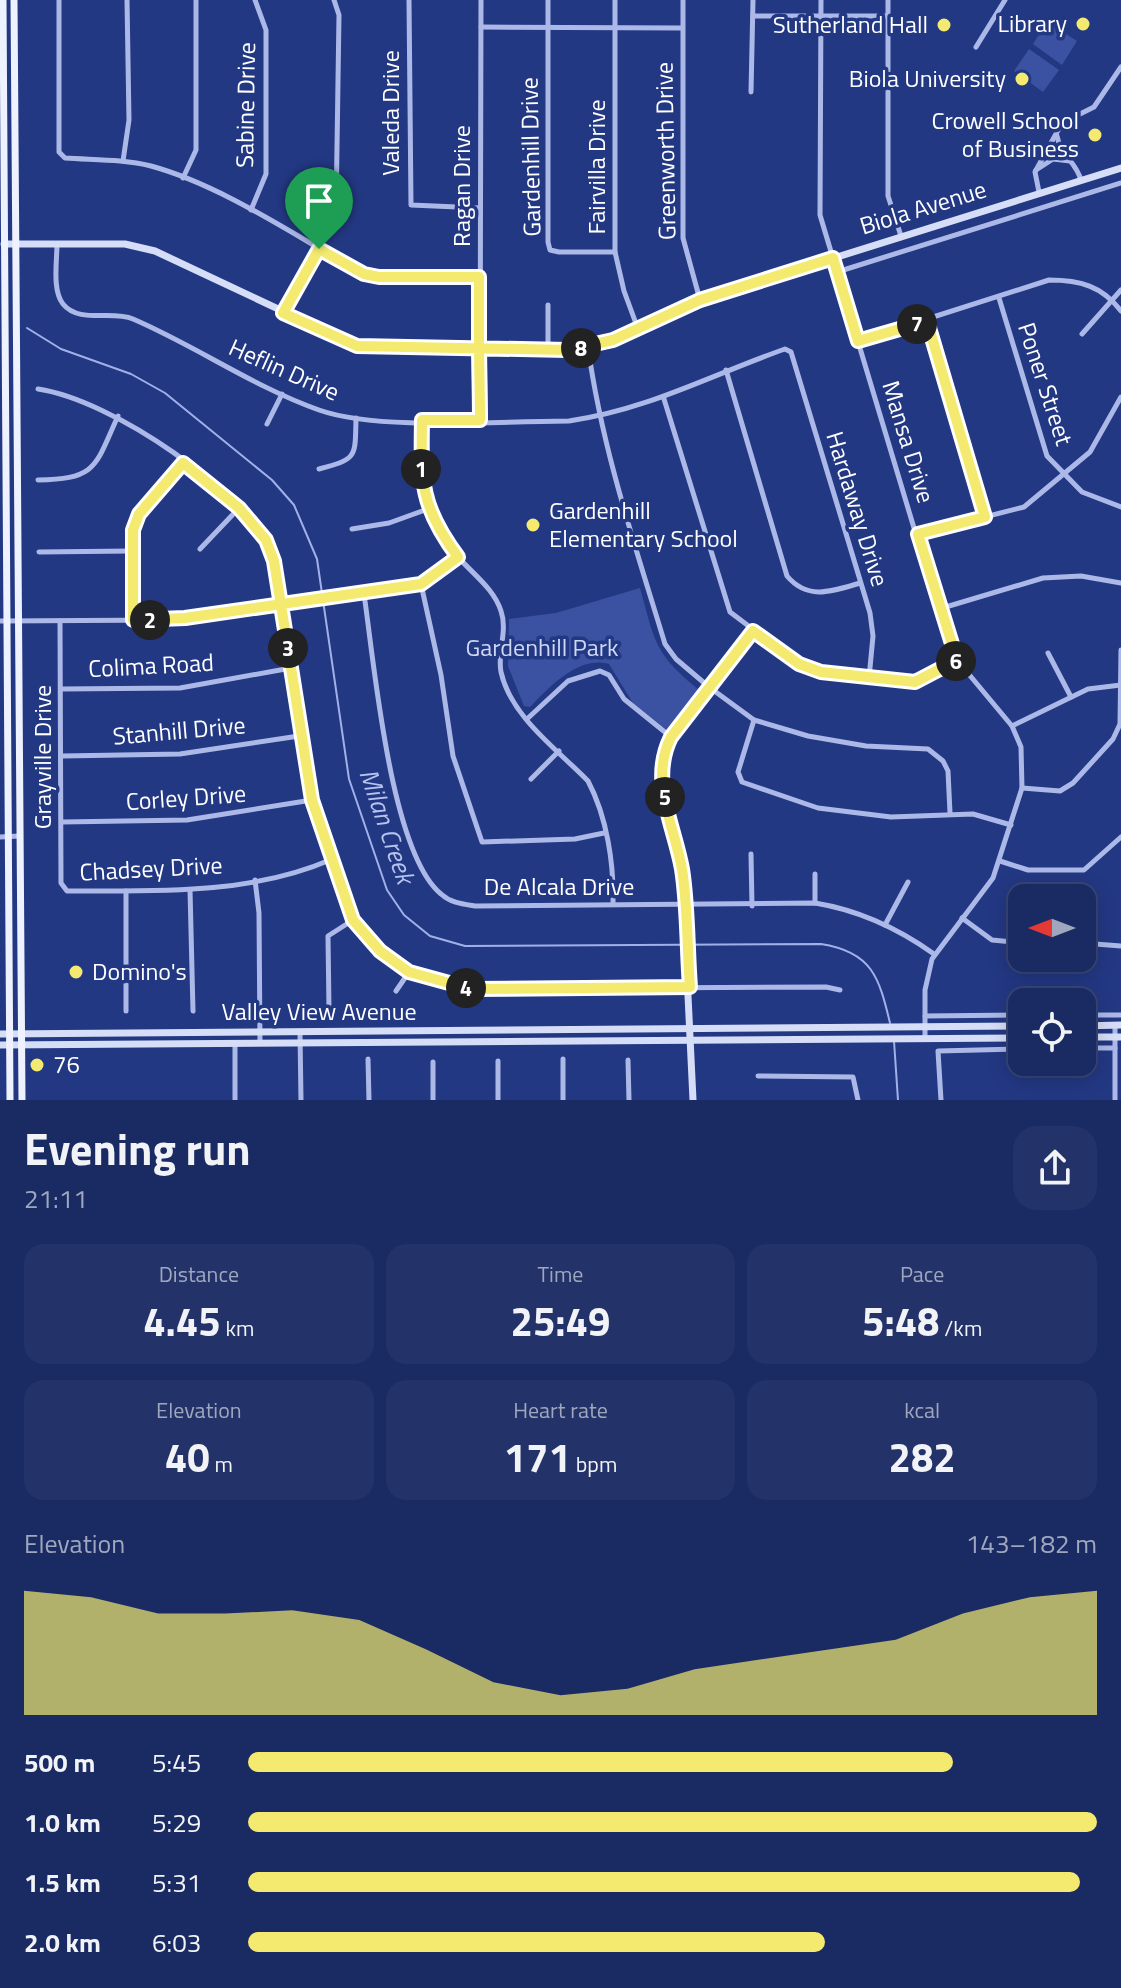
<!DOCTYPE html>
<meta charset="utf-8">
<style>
body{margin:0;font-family:"Titillium Web",sans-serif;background:#233268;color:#f1f3f6;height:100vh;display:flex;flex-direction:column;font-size:30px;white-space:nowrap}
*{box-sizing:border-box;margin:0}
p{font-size:26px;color:#9fa7be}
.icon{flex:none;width:44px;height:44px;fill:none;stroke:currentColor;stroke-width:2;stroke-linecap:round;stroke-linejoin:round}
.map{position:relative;height:1100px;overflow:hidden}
.side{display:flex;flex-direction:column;background:#1a2a62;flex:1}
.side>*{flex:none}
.needle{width:52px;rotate:270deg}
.controls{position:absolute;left:1008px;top:884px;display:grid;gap:16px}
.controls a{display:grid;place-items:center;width:88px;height:88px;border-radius:16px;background:#1a2a62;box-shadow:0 4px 20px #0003,0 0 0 2px #384677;font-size:40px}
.pin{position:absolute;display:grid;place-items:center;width:68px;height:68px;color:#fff;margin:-82px -34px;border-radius:50% 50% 50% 0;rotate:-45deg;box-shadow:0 0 8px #0007}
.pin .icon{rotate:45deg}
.km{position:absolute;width:40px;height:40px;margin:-20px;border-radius:50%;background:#222;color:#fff;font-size:22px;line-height:40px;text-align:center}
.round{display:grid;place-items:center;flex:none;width:84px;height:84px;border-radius:24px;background:#233268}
.overview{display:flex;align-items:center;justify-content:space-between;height:136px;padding:0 24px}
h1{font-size:44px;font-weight:700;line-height:60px}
.metrics{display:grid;grid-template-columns:repeat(3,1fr);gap:12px;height:136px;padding:8px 24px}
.metrics div{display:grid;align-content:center;border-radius:20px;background:#233268;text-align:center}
.metrics b{font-size:40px;font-weight:700}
.metrics small{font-size:22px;font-weight:400}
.metrics p{font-size:22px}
.chart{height:224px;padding:16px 24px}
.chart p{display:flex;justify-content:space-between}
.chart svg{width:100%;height:144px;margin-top:8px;fill:#f3ea6f;opacity:.7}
ul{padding:0 24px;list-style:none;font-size:26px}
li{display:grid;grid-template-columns:128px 96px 1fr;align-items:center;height:60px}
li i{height:20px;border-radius:10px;background:#f3ea6f}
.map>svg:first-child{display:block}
.green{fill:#3b52a2}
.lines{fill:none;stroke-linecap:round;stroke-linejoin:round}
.stream{stroke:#a0b1e9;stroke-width:2}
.street{stroke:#acb9e8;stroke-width:5}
.secondary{stroke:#d6ddf7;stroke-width:7}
.primary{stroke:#eef1fe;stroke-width:7}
.route-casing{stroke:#fff;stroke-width:16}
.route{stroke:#f3ea6f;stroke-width:10}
.poi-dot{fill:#f3ea6f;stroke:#233883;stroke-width:3}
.labels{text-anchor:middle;stroke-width:7;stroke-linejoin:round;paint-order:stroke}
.poi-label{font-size:24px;fill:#fff;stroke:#233883;text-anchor:end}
.street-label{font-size:24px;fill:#fff;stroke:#233883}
.park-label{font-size:24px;fill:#d0d8f6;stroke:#233883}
.water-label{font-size:26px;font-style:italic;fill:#b7c4ef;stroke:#233883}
</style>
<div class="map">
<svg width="1121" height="1100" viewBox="0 0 1121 1100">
<rect width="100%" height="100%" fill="#233883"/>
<g class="green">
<polygon points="1047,22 1077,41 1062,65 1033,44"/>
<polygon points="1029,49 1059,70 1043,92 1014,71"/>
<path d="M640,588C655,642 654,653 699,690L667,730L633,703L609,664C579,655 549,687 530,707L524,706L508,666L509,619L556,613Z"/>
</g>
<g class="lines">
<g class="stream">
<path d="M27,328L61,349L131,374L165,393L272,480L294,505L317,559L349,779L387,890L404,915L430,936L465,946L821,944C872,952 879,977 890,1023"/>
<polyline points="894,1041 898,1100"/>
</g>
<g class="street">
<path d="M59,0V152L65,158C94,160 123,159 151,166C224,186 298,238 364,274L379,277H479"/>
<polyline points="409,0 411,205 480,208"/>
<polyline points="548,0 548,242 550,250 559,252 615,252"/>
<polyline points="615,0 615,252 624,291 638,329"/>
<polyline points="683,0 683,238 700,300"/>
<polyline points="821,0 820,215 944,628 957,660 1012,726 1021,747 1022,788 993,878 932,959 925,990 925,1038"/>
<polyline points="888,0 888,196 901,236"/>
<polyline points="753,16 888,16"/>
<polyline points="481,27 682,28"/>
<polyline points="976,47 1005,0"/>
<polyline points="751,92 753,0"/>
<path d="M1057,136C1060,154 1076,162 1081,180"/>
<polyline points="123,161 129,120 127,0"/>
<polyline points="1036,170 1053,159 1070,161"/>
<polyline points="183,178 196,150 196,0"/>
<polyline points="1039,192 1035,172 1062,123 1094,107 1121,67"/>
<polyline points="251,210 266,174 266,30 255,0"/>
<path d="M57,244C57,261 52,290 63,304C79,324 112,310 133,319C196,346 254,387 319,410C378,431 502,421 569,421C647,410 711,375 785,349L791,352L870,613L873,636L869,678"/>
<polyline points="837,272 1121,183"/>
<polyline points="999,298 1047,456 1082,492 1121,507"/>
<polyline points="548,305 548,352"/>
<polyline points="284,312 336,213 339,15 334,0"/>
<polyline points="927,321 985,517"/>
<polyline points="1082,334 1121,290"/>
<path d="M858,341L1049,280C1080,280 1102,286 1121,311"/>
<path d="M588,347C602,449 635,545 665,644L676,659L709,687L754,720L808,736L866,746L928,749L943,761L948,771L950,813"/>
<path d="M726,370L787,576C808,601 833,591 860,583"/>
<path d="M38,389C112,400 248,491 274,561C291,669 302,890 392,961C414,979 443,984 471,989L826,987L840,990"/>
<polyline points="664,399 730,612 799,664 821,672 915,682 957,660"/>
<path d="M422,420C421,476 420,513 459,558C474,575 494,589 501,611C508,631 497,653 501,672C511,717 558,750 588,781C607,817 614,864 613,903"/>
<polyline points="480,420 481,0"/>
<polyline points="267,424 282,394"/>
<path d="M319,469C358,459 355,457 356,418"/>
<path d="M38,480C98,479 95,466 118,416"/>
<polyline points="352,529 389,523 428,509"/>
<polyline points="918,534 1024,507 1090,452 1121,397"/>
<polyline points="200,549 239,508"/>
<polyline points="39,552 131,551"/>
<polyline points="421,584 441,675 453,756 482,842 575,839 604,833"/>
<path d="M364,594C374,661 390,852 441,894C451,903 462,904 475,906L815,903C858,910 899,929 934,954"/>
<polyline points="939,609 1043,578 1081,576 1121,583"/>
<polyline points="133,620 133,530 139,514 183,463"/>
<polyline points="0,621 164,620 364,594 421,584 458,557"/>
<path d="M60,621L61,883L67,891C154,891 249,895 330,860"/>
<polyline points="1048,653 1071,697"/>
<polyline points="709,687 753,632"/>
<polyline points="61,689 180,688 291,668"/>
<polyline points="527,719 568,681 600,671 609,675 624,699 671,737"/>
<polyline points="754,720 738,772 742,782 818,808 891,817 973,814 1011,825"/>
<polyline points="1012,726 1088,689 1121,685"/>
<polyline points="62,756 180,754 299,736"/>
<polyline points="531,779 559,751"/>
<polyline points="1022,788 1060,791 1073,783 1113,739 1120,724 1121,650"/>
<polyline points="62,822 187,820 312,800"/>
<polyline points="0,837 20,836"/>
<polyline points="751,854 752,906"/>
<polyline points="1000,861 1028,870 1084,870 1121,837"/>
<polyline points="255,880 259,913 260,1043"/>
<polyline points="190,890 193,1011"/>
<polyline points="815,903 815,874"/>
<polyline points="962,918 992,940 1022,943"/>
<polyline points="885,925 908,882"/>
<polyline points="1082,943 1121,946"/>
<polyline points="396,991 409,972"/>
<polyline points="329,1010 328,936 353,920"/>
<polyline points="126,1011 126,891"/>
<polyline points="1082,1015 1121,1015"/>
<polyline points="925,1016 1022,1015"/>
<polyline points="1115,1025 1115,1100"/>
<polyline points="300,1033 301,1100"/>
<polyline points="235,1044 235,1100"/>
<polyline points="1082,1048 1115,1048"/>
<polyline points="368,1059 369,1100"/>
<polyline points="563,1059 563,1100"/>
<polyline points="628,1060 629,1100"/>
<polyline points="498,1061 498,1100"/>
<polyline points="758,1076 853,1077 858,1100"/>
<polyline points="433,1100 433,1062"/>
<polyline points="941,1100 938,1051 1022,1049"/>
</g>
<g class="secondary">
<polyline points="4,244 125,244 155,251 357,346 548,352 613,340 700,300 1121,168"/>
<polyline points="1082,1026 1121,1025"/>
<polyline points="0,1034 1022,1026"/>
<polyline points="1082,1037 1121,1037"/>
<polyline points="0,1045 1022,1038"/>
<polyline points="693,1100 682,870 660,776 662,755 671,737 709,687"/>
</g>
<g class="primary">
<polyline points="3,0 10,1100"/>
<polyline points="14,0 22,1100"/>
</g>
</g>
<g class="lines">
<g class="route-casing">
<path id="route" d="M319,249L364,274L379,277H479V339C479,366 480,393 480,420H422C421,482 420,506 458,557L421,584L185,618L133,620V530L139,514L183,463L239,508L266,540L274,561L312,800L353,920L380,951L409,972L471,989L690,987C687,948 688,907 682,869C674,824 649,781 671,737L753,631L799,664L821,672L915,682L957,660L918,534L985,517L927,321L858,341L833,258L700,300L613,340L568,350L357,346L283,313L319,249"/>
</g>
<use href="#route" class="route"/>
</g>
<g class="poi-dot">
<circle cx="1083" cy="24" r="8"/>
<circle cx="944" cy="25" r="8"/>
<circle cx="1022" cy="79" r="8"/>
<circle cx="1095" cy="135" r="8"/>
<circle cx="533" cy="525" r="8"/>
<circle cx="76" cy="972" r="8"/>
<circle cx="37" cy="1065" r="8"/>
</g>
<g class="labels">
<g class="poi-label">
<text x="1067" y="32">Library</text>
<text x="928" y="33">Sutherland Hall</text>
<text x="1006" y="87">Biola University</text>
<text x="1079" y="129">Crowell School<tspan x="1079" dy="28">of Business</tspan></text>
<text x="549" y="519" text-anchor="start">Gardenhill<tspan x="549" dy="28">Elementary School</tspan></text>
<text x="92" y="980" text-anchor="start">Domino's</text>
<text x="53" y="1073" text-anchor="start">76</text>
</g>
<g class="street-label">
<text transform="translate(246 105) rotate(-89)" y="8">Sabine Drive</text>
<text transform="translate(391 113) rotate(-90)" y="8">Valeda Drive</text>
<text transform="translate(666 151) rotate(-91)" y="8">Greenworth Drive</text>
<text transform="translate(531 157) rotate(-91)" y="8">Gardenhill Drive</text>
<text transform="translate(597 167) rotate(-90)" y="8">Fairvilla Drive</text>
<text transform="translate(462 186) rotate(-90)" y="8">Ragan Drive</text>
<text transform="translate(923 208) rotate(-17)" y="8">Biola Avenue</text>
<text transform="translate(284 370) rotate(24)" y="8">Heflin Drive</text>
<text transform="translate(1045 384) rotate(72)" y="8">Poner Street</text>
<text transform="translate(908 442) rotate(73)" y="8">Mansa Drive</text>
<text transform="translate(857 509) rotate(73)" y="8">Hardaway Drive</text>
<text transform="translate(151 666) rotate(-3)" y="8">Colima Road</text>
<text transform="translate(179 731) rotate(-5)" y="8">Stanhill Drive</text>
<text transform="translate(43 757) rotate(-90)" y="8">Grayville Drive</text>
<text transform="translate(186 798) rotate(-4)" y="8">Corley Drive</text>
<text transform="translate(151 869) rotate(-3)" y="8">Chadsey Drive</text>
<text x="559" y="895">De Alcala Drive</text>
<text x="319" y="1020">Valley View Avenue</text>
</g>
<g class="park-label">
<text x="542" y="656">Gardenhill Park</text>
</g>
<g class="water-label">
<text transform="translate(387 826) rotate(71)" y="9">Milan Creek</text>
</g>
</g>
</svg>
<div class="controls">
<a><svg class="needle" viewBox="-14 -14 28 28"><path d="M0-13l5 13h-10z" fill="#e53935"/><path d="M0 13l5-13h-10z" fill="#9fa7be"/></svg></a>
<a><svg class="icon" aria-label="locate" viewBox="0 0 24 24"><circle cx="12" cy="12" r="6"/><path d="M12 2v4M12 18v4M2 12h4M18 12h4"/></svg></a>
</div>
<div class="pin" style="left:319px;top:249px;background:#1e9e55"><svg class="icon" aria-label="arrive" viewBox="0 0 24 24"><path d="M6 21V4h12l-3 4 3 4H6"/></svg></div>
<b class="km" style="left:421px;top:469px">1</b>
<b class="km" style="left:150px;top:620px">2</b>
<b class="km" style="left:288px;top:648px">3</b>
<b class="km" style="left:466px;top:988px">4</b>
<b class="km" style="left:665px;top:797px">5</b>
<b class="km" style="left:956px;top:661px">6</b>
<b class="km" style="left:917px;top:324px">7</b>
<b class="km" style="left:581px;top:348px">8</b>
</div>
<section class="side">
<div class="overview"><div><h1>Evening run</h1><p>21:11</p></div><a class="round"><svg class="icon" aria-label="share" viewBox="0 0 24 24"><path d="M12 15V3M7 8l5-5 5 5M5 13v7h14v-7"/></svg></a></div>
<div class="metrics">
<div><p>Distance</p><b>4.45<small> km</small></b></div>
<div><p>Time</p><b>25:49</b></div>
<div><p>Pace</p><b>5:48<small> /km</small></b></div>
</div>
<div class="metrics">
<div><p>Elevation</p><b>40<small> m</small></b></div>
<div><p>Heart rate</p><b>171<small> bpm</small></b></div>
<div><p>kcal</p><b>282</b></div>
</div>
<div class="chart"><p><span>Elevation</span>143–182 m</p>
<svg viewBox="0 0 160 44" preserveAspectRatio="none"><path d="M0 44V6L10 8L20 13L30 13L40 12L50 15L60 24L70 34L80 38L90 36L100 30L110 27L120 24L130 21L140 13L150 8L160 6V44z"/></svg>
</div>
<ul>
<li><b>500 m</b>5:45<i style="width:83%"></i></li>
<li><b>1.0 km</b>5:29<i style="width:100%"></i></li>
<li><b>1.5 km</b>5:31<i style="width:98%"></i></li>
<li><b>2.0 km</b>6:03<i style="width:68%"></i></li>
</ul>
</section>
